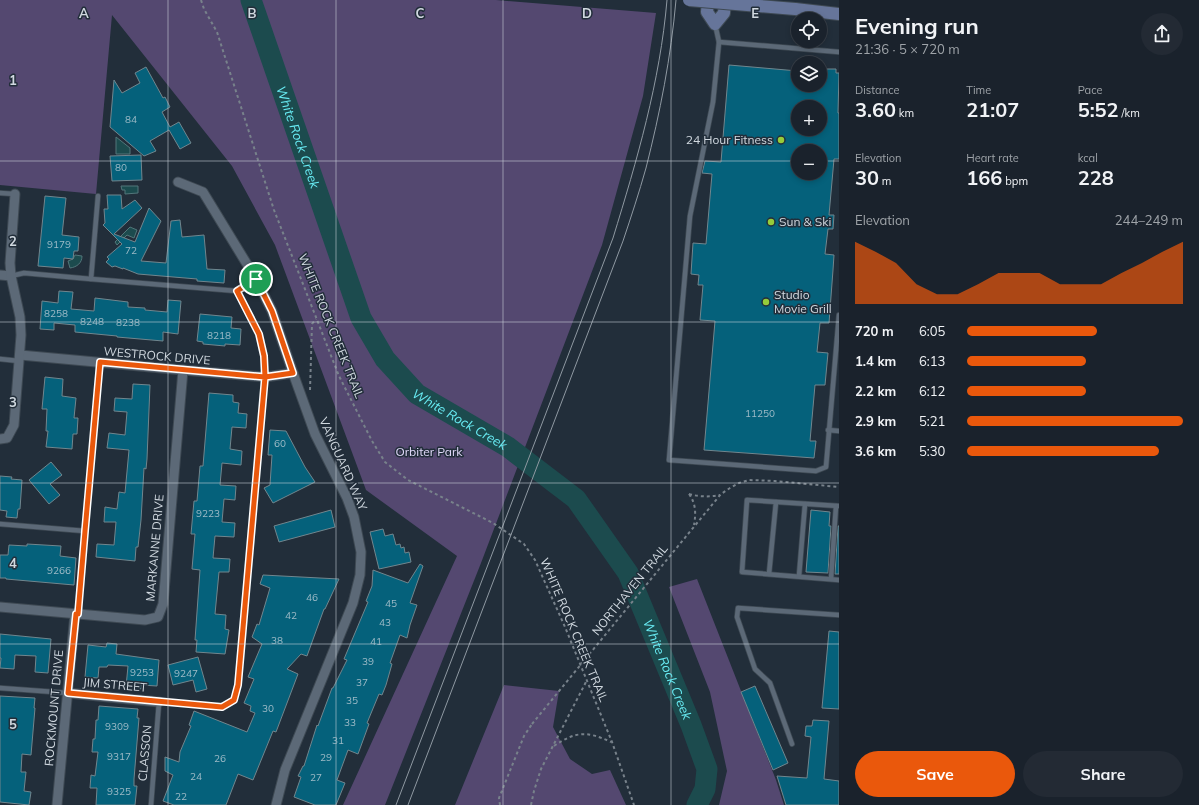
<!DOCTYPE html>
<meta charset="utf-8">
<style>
body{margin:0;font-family:Mulish,sans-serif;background:#232a34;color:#f1f3f6;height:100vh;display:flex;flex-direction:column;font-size:15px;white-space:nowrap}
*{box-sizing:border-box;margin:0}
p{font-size:13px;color:#9fa4a9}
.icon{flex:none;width:22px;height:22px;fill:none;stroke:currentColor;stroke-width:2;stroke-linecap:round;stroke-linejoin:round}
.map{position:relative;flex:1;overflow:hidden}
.drawer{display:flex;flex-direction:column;background:#1a222c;width:360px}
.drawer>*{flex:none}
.buttons{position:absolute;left:791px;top:12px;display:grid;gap:8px}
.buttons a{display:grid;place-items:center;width:36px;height:36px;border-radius:50%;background:#1a222c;box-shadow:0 2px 6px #0003,0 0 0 1px #383f48;font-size:20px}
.pin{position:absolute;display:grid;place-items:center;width:34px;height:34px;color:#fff;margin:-17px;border:2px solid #fff;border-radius:50%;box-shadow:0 1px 4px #0007}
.round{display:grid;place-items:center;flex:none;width:42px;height:42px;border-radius:21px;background:#232a34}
.head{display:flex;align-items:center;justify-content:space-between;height:68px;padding:0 16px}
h1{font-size:22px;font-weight:700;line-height:30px}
.stats{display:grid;grid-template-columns:repeat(3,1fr);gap:6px;height:68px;padding:4px 16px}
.stats div{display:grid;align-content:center}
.stats b{font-size:20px;font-weight:700}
.stats small{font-size:11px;font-weight:400}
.stats p{font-size:11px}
.chart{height:112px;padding:8px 16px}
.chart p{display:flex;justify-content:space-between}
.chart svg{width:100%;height:72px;margin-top:4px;fill:#ea580c;opacity:.7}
.cta{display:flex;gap:8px;margin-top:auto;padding:8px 16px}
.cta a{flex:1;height:46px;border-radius:24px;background:#ea580c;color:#fff;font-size:16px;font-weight:700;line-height:46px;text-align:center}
.cta a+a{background:#232a34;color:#f1f3f6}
ul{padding:0 16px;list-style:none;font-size:13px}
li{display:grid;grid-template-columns:64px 48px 1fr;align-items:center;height:30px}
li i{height:10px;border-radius:5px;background:#ea580c}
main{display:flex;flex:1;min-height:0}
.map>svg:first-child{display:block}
.green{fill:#544870}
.water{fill:#1c4b4e;stroke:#52767a}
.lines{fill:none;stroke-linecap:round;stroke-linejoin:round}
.river{stroke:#1c4b4e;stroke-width:21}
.building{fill:#05617b;stroke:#71868e;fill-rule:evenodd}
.lane-casing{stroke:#3e4953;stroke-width:6}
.street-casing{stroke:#3e4953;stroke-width:11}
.secondary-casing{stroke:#3e4953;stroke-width:14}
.path{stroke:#78828b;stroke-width:2;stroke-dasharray:3 3;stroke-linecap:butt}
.lane{stroke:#5c6977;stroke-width:4.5}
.street{stroke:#5c6977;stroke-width:9}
.secondary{stroke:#66759a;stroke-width:12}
.tram{stroke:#8f99a2;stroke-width:1}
.secondary-bridge-casing{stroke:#3e4953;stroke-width:14;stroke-linecap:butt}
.path-bridge{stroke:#78828b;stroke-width:2;stroke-dasharray:3 3;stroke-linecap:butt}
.secondary-bridge{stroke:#66759a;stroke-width:12}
.route-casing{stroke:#fff;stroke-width:8}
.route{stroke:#ea580c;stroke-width:5}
.grid{fill:none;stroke:#d1d9e0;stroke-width:1;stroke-opacity:0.55}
.poi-dot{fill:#96cc3a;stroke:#222e3a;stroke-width:1.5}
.labels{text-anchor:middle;stroke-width:3;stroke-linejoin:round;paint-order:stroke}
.number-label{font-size:10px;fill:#9ebbc7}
.poi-label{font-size:12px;fill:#d1d9e0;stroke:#222e3a;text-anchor:start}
.street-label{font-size:12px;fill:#d1d9e0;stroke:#222e3a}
.park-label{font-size:12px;fill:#e1d9fa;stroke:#222e3a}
.water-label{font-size:13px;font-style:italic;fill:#68ebf3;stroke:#222e3a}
.grid-label{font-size:13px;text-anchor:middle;font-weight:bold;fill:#d1d9e0;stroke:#222e3a;stroke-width:3;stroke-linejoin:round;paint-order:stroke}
</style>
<main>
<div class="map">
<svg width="839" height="805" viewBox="0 0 839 805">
<rect width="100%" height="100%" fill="#222e3a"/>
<g class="green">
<polygon points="0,0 496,0 656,13 643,96 602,245 481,563 385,805 343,805 457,556 366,490 275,245 232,166 112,15 96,194 0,185"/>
<polygon points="697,579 776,780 784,805 719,805 727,771 710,692 669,587"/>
<polygon points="504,685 559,691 553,727 570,759 592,774 610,770 626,805 455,805"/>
</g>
<g class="water">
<polygon points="116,137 130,148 130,154 116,154"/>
<polygon points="121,186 138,186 138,193 125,194 125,190 122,190"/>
<polygon points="130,227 137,230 134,238 127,235 117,245 115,242"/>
<path d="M75,255L82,256C82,263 77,267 70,268L68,261L73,259Z"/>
</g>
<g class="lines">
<path class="river" id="s1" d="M251,0L361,318L385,359L417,394L508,447L576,499L628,573L691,725L707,769L705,789L697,805"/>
</g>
<g class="building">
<path d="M729,65L798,71V85H820V72L826,73L827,69H836V73H839L838,113H839V159H834L829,215H834L833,229H828L825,254L834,255L833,270L829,323H820L817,352L828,353L825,385H815L810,441H816L814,458L704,450L715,321L700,320L703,285H698L699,275L691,274L693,243L706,244L712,174L702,173L705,161L721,162ZM798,107H820V129H798ZM798,151H820V173H798Z"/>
<polygon points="146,67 163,98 165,97 170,107 162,112 170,127 179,122 191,143 180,149 169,130 150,141 156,151 144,156 110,127 114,80 122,93 140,83 135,73"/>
<polygon points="141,155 142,180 112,181 110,156"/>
<polygon points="107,195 121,195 122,209 135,200 142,208 114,234 135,242 149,208 161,221 141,261 166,263 171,221 180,220 182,237 204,235 207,269 225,270 224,283 197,281 197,279 138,274 123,268 123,269 115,266 112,267 106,262 109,259 107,257 122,244 103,225 105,223 104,209 108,209"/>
<polygon points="45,196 66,198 62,235 79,237 78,251 74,251 73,259 64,258 63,268 38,266"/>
<polygon points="59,291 73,292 71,309 94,311 95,298 128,302 128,307 145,308 145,310 167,312 168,300 181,301 178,334 163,332 163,341 117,337 117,336 75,332 75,325 54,323 54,330 40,329 42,301 58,303"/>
<polygon points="200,314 232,317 231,328 241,329 240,345 225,344 225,346 203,344 203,342 197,341"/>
<polygon points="45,377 63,379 62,396 76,398 74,418 78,418 77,434 73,434 72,449 46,447 48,431 46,431 47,409 42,409"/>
<polygon points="133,384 150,385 147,459 146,469 144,468 141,520 138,547 136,547 135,561 96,557 97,544 114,545 116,522 104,522 105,507 117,509 119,492 125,493 129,450 107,448 109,433 125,435 127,412 114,411 115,398 132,399"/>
<polygon points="209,393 233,395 233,402 239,403 238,413 247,414 246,428 232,427 230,449 242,451 241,465 222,463 220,485 236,486 235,500 224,499 222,522 235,523 234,537 215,536 213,558 230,559 229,572 219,572 215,614 226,615 225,629 229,630 225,654 196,652 197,640 195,640 200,570 192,569 195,534 191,534 194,501 197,501 200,466 203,466"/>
<polygon points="270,430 286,431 305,467 315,482 273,503 264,488 270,485 272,455 268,455"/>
<polygon points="51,462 62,475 50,484 60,495 49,504 29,480"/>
<polygon points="0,476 12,477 11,479 22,480 20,509 18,509 17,518 6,517 7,511 0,510"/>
<polygon points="331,510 335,527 279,542 274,526"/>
<polygon points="811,510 830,512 829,526 831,526 828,573 806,572"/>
<polygon points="838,526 839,526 839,574 835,574"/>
<polygon points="383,529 385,536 393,534 396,545 400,544 401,548 404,547 405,553 409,552 411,562 379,569 370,532"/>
<polygon points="27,544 61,546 60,556 76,558 74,585 6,579 6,578 0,578 0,555 8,555 9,545 27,546"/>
<polygon points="420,564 423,566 410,603 417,605 410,625 407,638 400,635 390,663 392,664 386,685 382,695 379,694 367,723 369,724 358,754 348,750 337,780 345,783 336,805 315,805 294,797 301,777 298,776 303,766 304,766 317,725 318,726 332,688 333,688 347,660 344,659 368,602 366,601 372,586 373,570 408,583"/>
<polygon points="263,575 339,579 325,609 324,609 307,656 301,654 287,669 298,674 276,732 273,731 253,780 238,774 226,805 174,805 163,801 173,775 165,771 165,757 179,762 180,752 191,726 189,725 194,711 247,732 255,713 250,711 251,706 244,703 254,679 248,677 262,644 252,637 257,624 259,625 270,588 260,584"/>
<polygon points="829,631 839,632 839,709 822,708"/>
<polygon points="0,634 51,639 48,673 35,672 36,656 15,655 14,669 0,668 1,658 0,658"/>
<polygon points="107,643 117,644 116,654 159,660 157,686 141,685 141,689 126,687 128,666 108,665 107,667 99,667 98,678 85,677 88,645 106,647"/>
<polygon points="198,657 207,689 196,692 193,680 173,685 168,665"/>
<polygon points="755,686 788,763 773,770 741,692"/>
<polygon points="0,696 35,698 34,708 35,708 31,755 22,754 21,772 26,772 24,791 31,792 29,805 0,802"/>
<polygon points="99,706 138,709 137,718 139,718 134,779 134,786 137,786 135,805 96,805 97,788 90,788 91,775 95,776 98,752 92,752 93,739 95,739 96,720 98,720"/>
<polygon points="813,720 829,721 824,779 839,781 839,805 786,805 777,776 807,778 811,737 805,736 806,726 812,726"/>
</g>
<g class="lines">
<g class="lane-casing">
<g id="lane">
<polyline points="715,24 719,42 713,102 690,216 669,460 816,471 826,467 839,315"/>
<polyline points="719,42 839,52"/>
<polyline points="0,193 15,194"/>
<polyline points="98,196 91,279 237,291 256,279"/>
<polyline points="11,276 24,273 91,279"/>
<polyline points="0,359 19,361"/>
<polyline points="828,430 839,431"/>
<polyline points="839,506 747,500 742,572 839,580"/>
<polyline points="0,524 85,531"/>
<polyline points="769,574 776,502"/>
<polyline points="799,576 805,504"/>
<polyline points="831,579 836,506"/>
<polyline points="78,614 85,531 100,362"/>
<polyline points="0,688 68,693"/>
<polyline points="792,744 770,683 755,669 737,617 738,608 839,615"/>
<polyline points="151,805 159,702 222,707 234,700 238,685 265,377 264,356 259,334 237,291"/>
</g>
</g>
<g class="street-casing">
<g id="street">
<polyline points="178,182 203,192 256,279 272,311 293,373 315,434 347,498 354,517 361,552 360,575 353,603 285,770 276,805"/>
<polyline points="0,275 11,276"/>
<polyline points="20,355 183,370 265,377 293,373"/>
<polyline points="0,439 7,438 14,425 21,335 20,317 11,276 10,263 15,194"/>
<polyline points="0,607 145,620 158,617 163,604 183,370"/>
<polyline points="68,693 159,702"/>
<polyline points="57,805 75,614"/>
</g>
</g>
<g class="secondary-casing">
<g id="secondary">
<polyline points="708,0 707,12 715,24 724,13 725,0"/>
<polyline points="795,9 839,14"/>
</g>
</g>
<g class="path">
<polyline points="201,0 204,9 217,32 274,210 339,376 372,441 385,462 408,480 493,523 524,544 535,560 565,627 612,742 634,805"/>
<polyline points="310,390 312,324 316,319"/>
<path d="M689,494C696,504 696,513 694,525"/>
<path d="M689,494C700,497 709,497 720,495"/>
<polyline points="688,534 721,494 730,488 739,483 749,480 775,481 839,487"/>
<path d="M554,746C576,731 587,731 611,742"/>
<polyline points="500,805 499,798 524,736 532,724"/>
<polyline points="531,805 534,791 541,769 587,680"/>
</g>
<use href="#lane" class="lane"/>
<use href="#street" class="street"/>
<use href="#secondary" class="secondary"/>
<g class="tram">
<path d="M396,805L613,238C637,160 660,82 667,0"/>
<path d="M408,805L623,241C631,217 639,193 646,168C660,113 671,57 676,0"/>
</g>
<g class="secondary-bridge-casing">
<polyline id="secondary-bridge" points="689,0 795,9"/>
</g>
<polyline class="path-bridge" points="532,724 688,534"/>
<use href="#secondary-bridge" class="secondary-bridge"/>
</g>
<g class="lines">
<g class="route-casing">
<polyline id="route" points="256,279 237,291 259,334 264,356 265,377 100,362 85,531 78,614 76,614 68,693 222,707 234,700 238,685 265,377 293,373 272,311 256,279"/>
</g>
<use href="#route" class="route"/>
</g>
<path class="grid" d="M168,0V805M336,0V805M503,0V805M671,0V805M0,161H798M820,161H839M0,322H839M0,483H839M0,644H839"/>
<g class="poi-dot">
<circle cx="781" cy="140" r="4"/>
<circle cx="771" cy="222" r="4"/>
<circle cx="766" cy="302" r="4"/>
</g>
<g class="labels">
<g class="number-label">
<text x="131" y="123">84</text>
<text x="121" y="171">80</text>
<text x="59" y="248">9179</text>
<text x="131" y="254">72</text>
<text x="56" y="317">8258</text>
<text x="92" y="325">8248</text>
<text x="128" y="326">8238</text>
<text x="219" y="339">8218</text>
<text x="760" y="417">11250</text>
<text x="280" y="447">60</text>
<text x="208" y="517">9223</text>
<text x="59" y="574">9266</text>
<text x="312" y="601">46</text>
<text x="391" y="607">45</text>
<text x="291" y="619">42</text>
<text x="385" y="626">43</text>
<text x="277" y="644">38</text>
<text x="376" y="645">41</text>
<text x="368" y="665">39</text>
<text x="142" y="676">9253</text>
<text x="186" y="677">9247</text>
<text x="362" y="686">37</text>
<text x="352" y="704">35</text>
<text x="268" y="712">30</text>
<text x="350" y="726">33</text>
<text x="117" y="730">9309</text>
<text x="338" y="744">31</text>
<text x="119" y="760">9317</text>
<text x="326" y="761">29</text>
<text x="220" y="762">26</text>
<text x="196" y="780">24</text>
<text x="316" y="781">27</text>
<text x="119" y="795">9325</text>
<text x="181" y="800">22</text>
</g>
<g class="poi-label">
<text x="773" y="144" text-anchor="end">24 Hour Fitness</text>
<text x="779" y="226">Sun &amp; Ski</text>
<text x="774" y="299">Studio<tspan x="774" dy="14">Movie Grill</tspan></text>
</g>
<g class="street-label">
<text transform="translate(331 326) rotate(68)" y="4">WHITE ROCK CREEK TRAIL</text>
<text transform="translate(157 356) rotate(5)" y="4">WESTROCK DRIVE</text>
<text transform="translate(343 464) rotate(66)" y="4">VANGUARD WAY</text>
<text transform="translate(155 548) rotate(-85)" y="4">MARKANNE DRIVE</text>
<text transform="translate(630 590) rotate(-51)" y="4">NORTHAVEN TRAIL</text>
<text transform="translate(574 630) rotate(67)" y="4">WHITE ROCK CREEK TRAIL</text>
<text transform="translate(115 685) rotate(5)" y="4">JIM STREET</text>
<text transform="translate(54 708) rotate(-85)" y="4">ROCKMOUNT DRIVE</text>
<text transform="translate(145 753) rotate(-85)" y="4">CLASSON</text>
</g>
<g class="park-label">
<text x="429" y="456">Orbiter Park</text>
</g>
<g class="water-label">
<text dy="5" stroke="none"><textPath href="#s1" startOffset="145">White Rock Creek</textPath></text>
<text dy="5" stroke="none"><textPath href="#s1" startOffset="481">White Rock Creek</textPath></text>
<text dy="5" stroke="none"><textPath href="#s1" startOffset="817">White Rock Creek</textPath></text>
</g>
</g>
<g class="grid-label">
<text x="84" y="18">A</text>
<text x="252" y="18">B</text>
<text x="420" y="18">C</text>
<text x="587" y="18">D</text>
<text x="755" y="18">E</text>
<text x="13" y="85">1</text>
<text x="13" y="246">2</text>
<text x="13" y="407">3</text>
<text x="13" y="568">4</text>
<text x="13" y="729">5</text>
</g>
</svg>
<div class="buttons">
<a><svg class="icon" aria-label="locate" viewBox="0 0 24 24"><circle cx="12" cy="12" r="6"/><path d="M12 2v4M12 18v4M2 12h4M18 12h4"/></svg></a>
<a><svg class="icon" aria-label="layers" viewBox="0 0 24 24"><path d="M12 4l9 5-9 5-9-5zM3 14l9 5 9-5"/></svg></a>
<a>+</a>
<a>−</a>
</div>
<div class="pin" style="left:256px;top:279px;background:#1e9e55"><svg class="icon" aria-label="arrive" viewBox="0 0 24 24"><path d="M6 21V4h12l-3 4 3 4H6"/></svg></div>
</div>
<section class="drawer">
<div class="head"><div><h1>Evening run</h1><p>21:36 · 5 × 720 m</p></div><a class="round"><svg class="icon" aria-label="share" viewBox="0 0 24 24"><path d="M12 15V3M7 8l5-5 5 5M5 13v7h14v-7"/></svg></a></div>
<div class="stats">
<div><p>Distance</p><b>3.60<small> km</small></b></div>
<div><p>Time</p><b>21:07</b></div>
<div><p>Pace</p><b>5:52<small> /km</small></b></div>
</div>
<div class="stats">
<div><p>Elevation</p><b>30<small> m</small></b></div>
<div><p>Heart rate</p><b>166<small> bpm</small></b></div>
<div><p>kcal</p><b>228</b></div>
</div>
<div class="chart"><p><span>Elevation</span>244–249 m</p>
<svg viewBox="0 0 160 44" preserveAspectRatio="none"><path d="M0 44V6L10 12L20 19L30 32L40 38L50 38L60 32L70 25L80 25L90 25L100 32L110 32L120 32L130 25L140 19L150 12L160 6V44z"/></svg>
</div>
<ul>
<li><b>720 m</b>6:05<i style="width:60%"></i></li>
<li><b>1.4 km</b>6:13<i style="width:55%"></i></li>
<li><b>2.2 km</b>6:12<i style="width:55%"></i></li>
<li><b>2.9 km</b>5:21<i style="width:100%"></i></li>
<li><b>3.6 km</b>5:30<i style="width:89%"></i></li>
</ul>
<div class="cta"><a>Save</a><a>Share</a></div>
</section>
</main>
